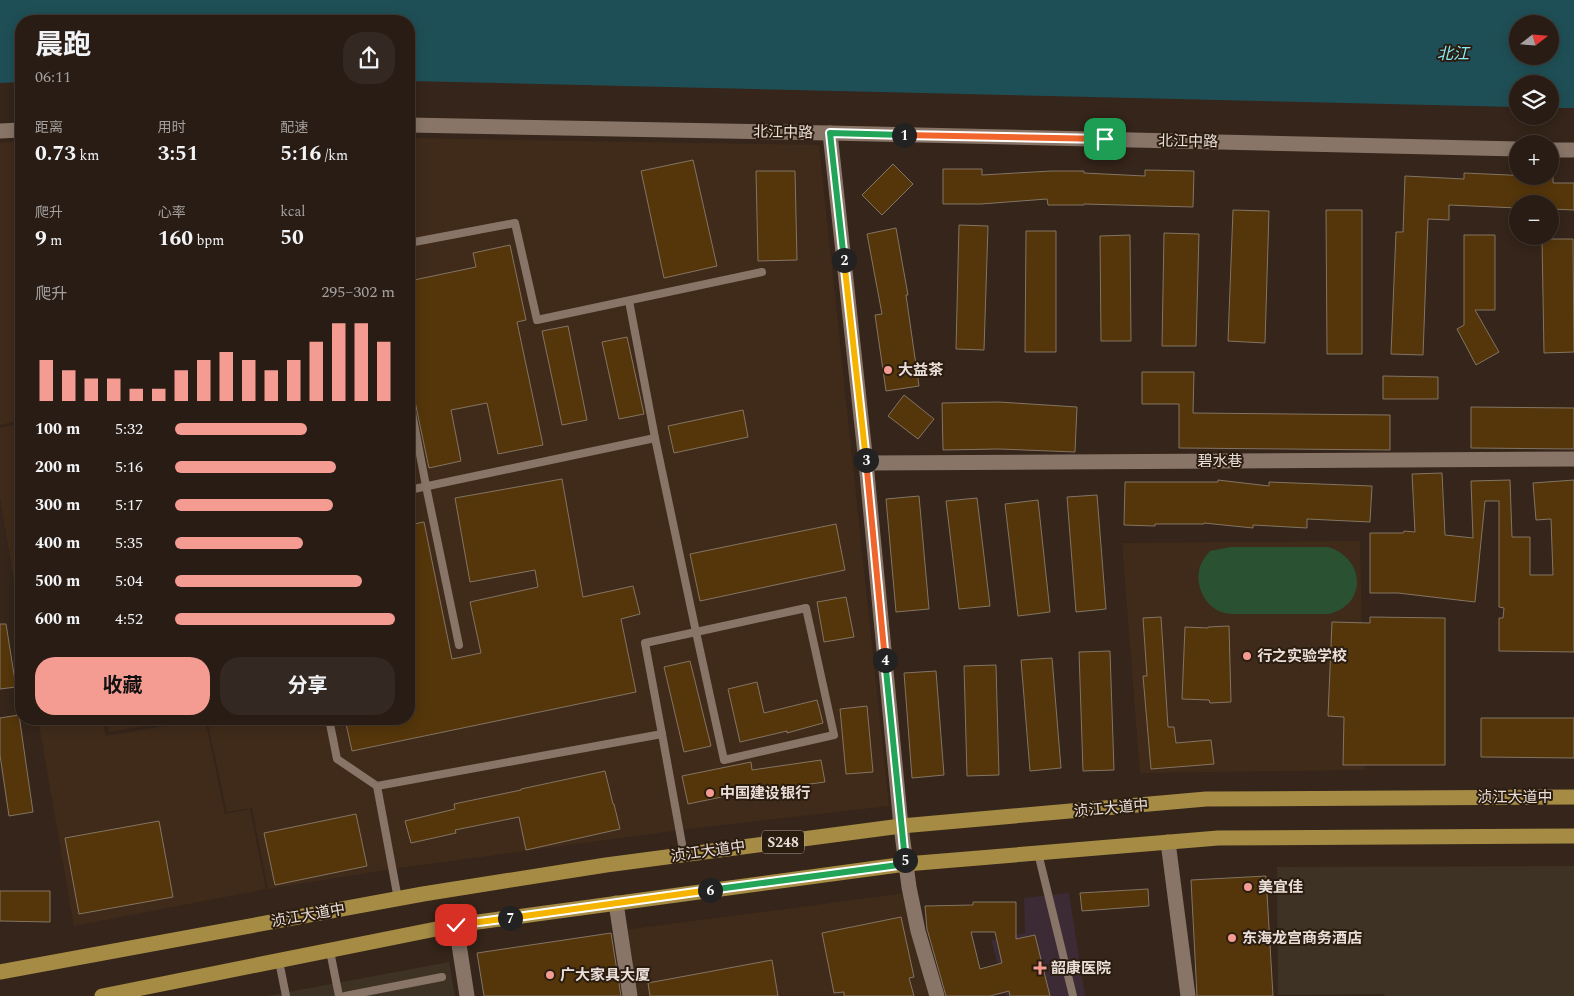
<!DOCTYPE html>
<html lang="zh">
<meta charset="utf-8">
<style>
body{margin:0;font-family:Spectral,"Noto Sans SC",serif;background:#342922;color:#f1f3f6;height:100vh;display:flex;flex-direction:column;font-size:19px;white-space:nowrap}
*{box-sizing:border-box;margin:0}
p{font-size:16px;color:#a5a1a0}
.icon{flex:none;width:28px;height:28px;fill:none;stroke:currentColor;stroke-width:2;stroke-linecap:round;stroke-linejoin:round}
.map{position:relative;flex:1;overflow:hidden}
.drawer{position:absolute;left:15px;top:15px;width:400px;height:710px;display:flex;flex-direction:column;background:#281c14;border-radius:20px;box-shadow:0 2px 12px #0003,0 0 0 1px #443a34}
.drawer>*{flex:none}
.needle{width:32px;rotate:73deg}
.fabs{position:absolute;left:1509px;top:15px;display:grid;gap:10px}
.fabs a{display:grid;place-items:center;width:50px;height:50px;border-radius:50%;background:#281c14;box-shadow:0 2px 12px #0003,0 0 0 1px #443a34;font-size:25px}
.pin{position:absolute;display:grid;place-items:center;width:42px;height:42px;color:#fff;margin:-21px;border-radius:10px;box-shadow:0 2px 8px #0006}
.km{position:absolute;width:25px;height:25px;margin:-12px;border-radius:50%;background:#222;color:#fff;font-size:14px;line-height:25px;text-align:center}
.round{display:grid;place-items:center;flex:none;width:52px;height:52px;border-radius:20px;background:#342922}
.head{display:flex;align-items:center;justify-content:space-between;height:85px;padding:0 20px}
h1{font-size:28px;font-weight:700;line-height:38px}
.figures{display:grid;grid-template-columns:repeat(3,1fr);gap:8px;height:85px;padding:5px 20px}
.figures div{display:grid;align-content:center}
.figures b{font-size:21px;font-weight:700}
.figures small{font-size:14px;font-weight:400}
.figures p{font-size:14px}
.chart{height:140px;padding:10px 20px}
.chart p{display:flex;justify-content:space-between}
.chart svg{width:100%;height:90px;margin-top:5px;stroke:#f59c92;stroke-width:6}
.button{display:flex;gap:10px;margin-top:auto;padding:10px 20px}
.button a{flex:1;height:58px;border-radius:20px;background:#f59c92;color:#111;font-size:20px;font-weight:700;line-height:58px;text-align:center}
.button a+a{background:#342922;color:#f1f3f6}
ul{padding:0 20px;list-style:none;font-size:16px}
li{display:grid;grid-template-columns:80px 60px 1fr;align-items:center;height:38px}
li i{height:12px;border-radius:6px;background:#f59c92}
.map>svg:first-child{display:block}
.commercial{fill:#3e3224}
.built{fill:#402b1a}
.medical{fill:#3c2b34}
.green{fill:#295132}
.water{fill:#1f4f56;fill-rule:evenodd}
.building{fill:#55360b;stroke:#837463;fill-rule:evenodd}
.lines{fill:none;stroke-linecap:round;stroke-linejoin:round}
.lane{stroke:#887568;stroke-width:8}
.street{stroke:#887568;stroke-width:15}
.secondary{stroke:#887568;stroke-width:15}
.primary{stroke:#a58b43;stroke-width:15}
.split-1-casing{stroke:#fff;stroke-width:10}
.split-2-casing{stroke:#fff;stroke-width:10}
.split-3-casing{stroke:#fff;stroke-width:10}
.split-4-casing{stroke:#fff;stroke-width:10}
.split-5-casing{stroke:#fff;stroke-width:10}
.split-6-casing{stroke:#fff;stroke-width:10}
.split-7-casing{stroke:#fff;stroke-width:10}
.split-8-casing{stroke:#fff;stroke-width:10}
.split-1{stroke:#f0652b;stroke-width:6}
.split-2{stroke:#22a559;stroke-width:6}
.split-3{stroke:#f5b400;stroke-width:6}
.split-4{stroke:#f0652b;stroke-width:6}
.split-5{stroke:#22a559;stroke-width:6}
.split-6{stroke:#22a559;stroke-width:6}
.split-7{stroke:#f5b400;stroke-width:6}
.split-8{stroke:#f5b400;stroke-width:6}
.poi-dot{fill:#f59c92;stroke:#2b1c10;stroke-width:2}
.labels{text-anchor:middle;stroke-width:4;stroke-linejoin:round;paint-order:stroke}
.shield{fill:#2b1c10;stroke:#b1a49c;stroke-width:1}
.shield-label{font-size:14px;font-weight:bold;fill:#eadfd8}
.street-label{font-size:15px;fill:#eadfd8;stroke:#2b1c10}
.poi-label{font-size:15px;font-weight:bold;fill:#eadfd8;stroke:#2b1c10;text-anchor:start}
.water-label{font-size:16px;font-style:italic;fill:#88ebf8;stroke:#2b1c10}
</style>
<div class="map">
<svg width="1574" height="996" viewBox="0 0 1574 996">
<rect width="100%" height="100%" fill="#35251a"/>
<g class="commercial">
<polygon points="1574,866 1574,996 1385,996 1384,994 1278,995 1277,867"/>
<polygon points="449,962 455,996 267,996"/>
</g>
<g class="built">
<polygon points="409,138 819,145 889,806 680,830 392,869 268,889 252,808 227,812 207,719 409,719"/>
<polygon points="21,141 21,420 0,425 0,143"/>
<polygon points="21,424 21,621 0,498 0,428"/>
<polygon points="1360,541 1365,770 1140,773 1122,543"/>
<polygon points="38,719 102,719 106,736 205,719 225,814 250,809 266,889 74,926"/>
<polygon points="107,719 185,719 109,732"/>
<polygon points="906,893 933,996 634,996 624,930"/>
</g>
<polygon class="medical" points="1069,893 1085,996 1006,996 991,940 1025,933 1024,898"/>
<path class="green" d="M1231,547H1328C1365,558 1368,604 1329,614H1231C1227,613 1223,613 1219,611C1205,605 1196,586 1199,571C1200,563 1205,557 1210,551Z"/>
<path class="water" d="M0,0H1574V108H1550V84H1518L1517,107L409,81V21H21V82L0,83ZM1518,24H1550V56H1518Z"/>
<g class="building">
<polygon points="693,160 717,266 664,278 641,171"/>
<polygon points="893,164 913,184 882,215 862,195"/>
<polygon points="943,169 982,169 982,175 1051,171 1084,171 1084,173 1145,176 1145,170 1194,171 1193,207 1084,204 1084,205 1048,205 1047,199 981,204 943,204"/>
<polygon points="756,171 795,171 797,260 758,261"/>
<polygon points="1464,173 1553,177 1553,183 1574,183 1574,210 1550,209 1550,204 1518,204 1518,208 1449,205 1449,220 1428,219 1423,355 1391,354 1396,232 1403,232 1405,176 1464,179"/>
<polygon points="1233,210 1269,211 1265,343 1228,341"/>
<polygon points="1326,210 1362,210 1362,354 1327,354"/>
<polygon points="959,225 988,226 984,350 956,349"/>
<polygon points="896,228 908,295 906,295 919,386 886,391 875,315 882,314 867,234"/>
<polygon points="1026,231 1056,231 1056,352 1025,352"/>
<polygon points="1164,233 1199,234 1196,346 1162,346"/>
<polygon points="1130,235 1131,341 1101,341 1100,236"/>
<polygon points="1464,235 1495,235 1495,310 1475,310 1499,352 1476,365 1457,329 1464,325"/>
<polygon points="1542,239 1573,239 1574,352 1544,353"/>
<polygon points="510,245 526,320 517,322 543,445 498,454 487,403 451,410 461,461 429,468 409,373 409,281 476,267 473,253"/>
<polygon points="568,326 587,420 562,425 542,331"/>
<polygon points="627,337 644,414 619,419 602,342"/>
<polygon points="1142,372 1194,372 1193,413 1390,415 1390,450 1179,448 1179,404 1142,404"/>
<polygon points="1383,376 1438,377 1438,399 1383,399"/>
<polygon points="904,395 934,419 918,439 888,416"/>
<polygon points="999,402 1077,407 1075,452 999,449 943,450 942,403"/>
<polygon points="1471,407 1574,408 1574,449 1471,448"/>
<polygon points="743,410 748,437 674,453 668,426"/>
<polygon points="1442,473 1445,535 1473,538 1471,481 1510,480 1512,537 1530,537 1530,575 1553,575 1551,519 1536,520 1533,483 1574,480 1574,652 1499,651 1499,618 1503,618 1504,608 1499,607 1499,501 1485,501 1475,602 1398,593 1370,593 1370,533 1403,533 1404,531 1415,532 1412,474"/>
<polygon points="562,479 583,597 633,586 640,614 621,619 636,692 352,751 345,719 409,719 409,525 424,522 452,659 481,653 470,602 538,587 535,570 470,582 455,498"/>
<polygon points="1218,480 1269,486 1269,482 1372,486 1370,522 1307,519 1307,528 1253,525 1253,528 1204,523 1204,524 1155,524 1155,526 1124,525 1125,482 1218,482"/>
<polygon points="1097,495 1106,609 1076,612 1067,497"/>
<polygon points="919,496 929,609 896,612 886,499"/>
<polygon points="977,498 990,606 959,609 946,501"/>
<polygon points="1038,500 1050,612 1018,616 1005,504"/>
<polygon points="836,524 845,570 700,601 690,554"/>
<polygon points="846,597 854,637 824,642 817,602"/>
<polygon points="1161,617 1168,727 1174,727 1176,743 1211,740 1214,764 1151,769 1143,676 1147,676 1143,618"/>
<polygon points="1370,617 1445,618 1445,765 1343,765 1344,717 1328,716 1332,622 1370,623"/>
<polygon points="0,624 6,624 16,687 0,689"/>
<polygon points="1229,626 1231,702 1210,703 1209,700 1182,699 1185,627 1208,628 1208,627"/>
<polygon points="1110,651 1114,770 1083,771 1079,652"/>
<polygon points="1052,658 1061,768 1030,771 1021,660"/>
<polygon points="690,661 711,746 684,752 664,667"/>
<polygon points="996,665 999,775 967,776 964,666"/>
<polygon points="936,671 944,775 912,778 904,673"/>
<polygon points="757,682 764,713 817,700 823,723 787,733 787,731 740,742 728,689"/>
<polygon points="867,706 873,772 846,774 840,709"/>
<polygon points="19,715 33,812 9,816 0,755 0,718"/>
<polygon points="1481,718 1574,718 1574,758 1481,757"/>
<polygon points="821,760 825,782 766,790 765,788 688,804 682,776 751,762 752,770"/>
<polygon points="605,771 613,804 614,804 620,829 526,850 519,817 455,830 456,833 411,843 405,821 455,809 454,804 521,790 521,789"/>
<polygon points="356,814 367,866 275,885 264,833"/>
<polygon points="159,821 173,897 79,914 65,838"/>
<polygon points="1266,876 1273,996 1197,996 1191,880"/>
<polygon points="1148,889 1149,906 1082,911 1080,893"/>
<polygon points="0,891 50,891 50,922 0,921"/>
<path d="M973,902H1016V939L1035,935L1050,996H1010L1009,991L990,996H946L927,929L925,906L973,905ZM971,932H995L1002,963L980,969Z"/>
<polygon points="901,917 914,977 909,978 914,996 844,996 844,992 834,993 822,933"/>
<polygon points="611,933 621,996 484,996 477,953"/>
<polygon points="772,960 778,996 650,996 648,983"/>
</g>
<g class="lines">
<g class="lane">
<polyline points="409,243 515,223 537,320 762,272"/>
<polyline points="629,301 655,438 696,632 645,643 662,734"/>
<polyline points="409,397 426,486 459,645"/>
<polyline points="409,490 655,438"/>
<polygon points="806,608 834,735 724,760 696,632"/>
<polyline points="329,719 337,759 377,786"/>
<polyline points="1038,853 1073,996"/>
<polyline points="398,899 377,786 662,734 684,855"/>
<polyline points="330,951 339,996"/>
<polyline points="279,961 286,996"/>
<polyline points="345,996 442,977"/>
</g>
<g class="street">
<polyline points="830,133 866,463 901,826 909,887 918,931 937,996"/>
<polyline points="866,463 1574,459"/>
<polyline points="1168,842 1188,996"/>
<polyline points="616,903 630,996"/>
<polyline points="456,925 467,996"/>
</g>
<g class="secondary">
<polyline points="409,125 830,133 1518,149"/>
<polyline points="0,131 21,130"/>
<polyline points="1550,150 1574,150"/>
</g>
<g class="primary">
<polyline points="0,972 423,894 606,865 901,826 1206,799 1574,797"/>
<polyline points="102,996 456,925 906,864 1218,838 1574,836"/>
</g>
</g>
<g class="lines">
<g class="split-1-casing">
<polyline id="split-1" points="904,135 1105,139"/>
</g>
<g class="split-2-casing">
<polyline id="split-2" points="844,260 830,133 904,135"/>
</g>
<g class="split-3-casing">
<polyline id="split-3" points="844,260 866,460"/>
</g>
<g class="split-4-casing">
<polyline id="split-4" points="866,460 885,660"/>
</g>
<g class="split-5-casing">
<polyline id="split-5" points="885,660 905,860"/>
</g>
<g class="split-6-casing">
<polyline id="split-6" points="710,890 906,864 905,860"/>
</g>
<g class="split-7-casing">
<polyline id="split-7" points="510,918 710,890"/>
</g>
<g class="split-8-casing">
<polyline id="split-8" points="456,925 510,918"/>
</g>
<use href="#split-1" class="split-1"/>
<use href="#split-2" class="split-2"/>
<use href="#split-3" class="split-3"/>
<use href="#split-4" class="split-4"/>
<use href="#split-5" class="split-5"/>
<use href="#split-6" class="split-6"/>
<use href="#split-7" class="split-7"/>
<use href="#split-8" class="split-8"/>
</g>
<g class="poi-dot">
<circle cx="888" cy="370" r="5"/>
<circle cx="1247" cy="656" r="5"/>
<circle cx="710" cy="793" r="5"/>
<circle cx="1248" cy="887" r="5"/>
<circle cx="1232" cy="938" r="5"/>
<path d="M1037.5 960.5h5v5h5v5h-5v5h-5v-5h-5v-5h5z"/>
<circle cx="550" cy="975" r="5"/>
</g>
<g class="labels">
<rect class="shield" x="762" y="830.5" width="42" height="23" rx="4"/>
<g class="shield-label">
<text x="783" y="847">S248</text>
</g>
<g class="street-label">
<text transform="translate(783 132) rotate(1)" y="5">北江中路</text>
<text transform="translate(1188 141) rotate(1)" y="5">北江中路</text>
<text x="1220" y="466">碧水巷</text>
<text x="1515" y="802">浈江大道中</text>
<text transform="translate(1111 808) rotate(-5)" y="5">浈江大道中</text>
<text transform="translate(708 851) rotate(-8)" y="5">浈江大道中</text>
<text transform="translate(308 915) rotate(-10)" y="5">浈江大道中</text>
</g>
<g class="poi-label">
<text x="898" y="375">大益茶</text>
<text x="1257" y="661">行之实验学校</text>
<text x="720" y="798">中国建设银行</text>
<text x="1258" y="892">美宜佳</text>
<text x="1242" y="943">东海龙宫商务酒店</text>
<text x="1051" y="973">韶康医院</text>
<text x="560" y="980">广大家具大厦</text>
</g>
<g class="water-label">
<text x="1453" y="59">北江</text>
</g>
</g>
</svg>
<div class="fabs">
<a><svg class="needle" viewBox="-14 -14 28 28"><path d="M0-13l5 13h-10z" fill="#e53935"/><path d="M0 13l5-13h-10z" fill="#a5a1a0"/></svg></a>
<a><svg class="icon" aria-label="layers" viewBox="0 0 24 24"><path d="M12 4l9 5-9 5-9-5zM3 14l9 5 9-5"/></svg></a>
<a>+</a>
<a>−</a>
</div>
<div class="pin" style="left:1105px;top:139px;background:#1e9e55"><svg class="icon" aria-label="arrive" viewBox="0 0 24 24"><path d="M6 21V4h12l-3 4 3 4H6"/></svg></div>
<div class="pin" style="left:456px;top:925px;background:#d93025"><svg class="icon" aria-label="check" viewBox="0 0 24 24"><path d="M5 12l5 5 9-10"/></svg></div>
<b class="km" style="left:904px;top:135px">1</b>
<b class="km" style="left:844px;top:260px">2</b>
<b class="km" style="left:866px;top:460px">3</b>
<b class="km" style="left:885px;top:660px">4</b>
<b class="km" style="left:905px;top:860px">5</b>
<b class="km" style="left:710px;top:890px">6</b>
<b class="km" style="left:510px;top:918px">7</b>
<section class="drawer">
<div class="head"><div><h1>晨跑</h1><p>06:11</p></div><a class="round"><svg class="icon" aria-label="share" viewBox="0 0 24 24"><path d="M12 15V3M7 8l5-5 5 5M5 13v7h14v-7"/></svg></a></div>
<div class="figures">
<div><p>距离</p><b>0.73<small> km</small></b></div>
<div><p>用时</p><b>3:51</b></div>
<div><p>配速</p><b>5:16<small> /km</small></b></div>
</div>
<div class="figures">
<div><p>爬升</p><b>9<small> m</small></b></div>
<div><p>心率</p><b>160<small> bpm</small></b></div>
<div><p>kcal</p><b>50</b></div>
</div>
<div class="chart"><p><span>爬升</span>295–302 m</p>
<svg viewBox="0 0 160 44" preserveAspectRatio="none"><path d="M5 44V24M15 44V29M25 44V33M35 44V33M45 44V38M55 44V38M65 44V29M75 44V24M85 44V20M95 44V24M105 44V29M115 44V24M125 44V15M135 44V6M145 44V6M155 44V15"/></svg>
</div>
<ul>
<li><b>100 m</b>5:32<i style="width:60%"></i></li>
<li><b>200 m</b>5:16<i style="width:73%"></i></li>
<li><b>300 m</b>5:17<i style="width:72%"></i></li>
<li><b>400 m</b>5:35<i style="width:58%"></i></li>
<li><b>500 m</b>5:04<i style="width:85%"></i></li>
<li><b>600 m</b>4:52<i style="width:100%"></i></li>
</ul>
<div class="button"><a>收藏</a><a>分享</a></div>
</section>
</div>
